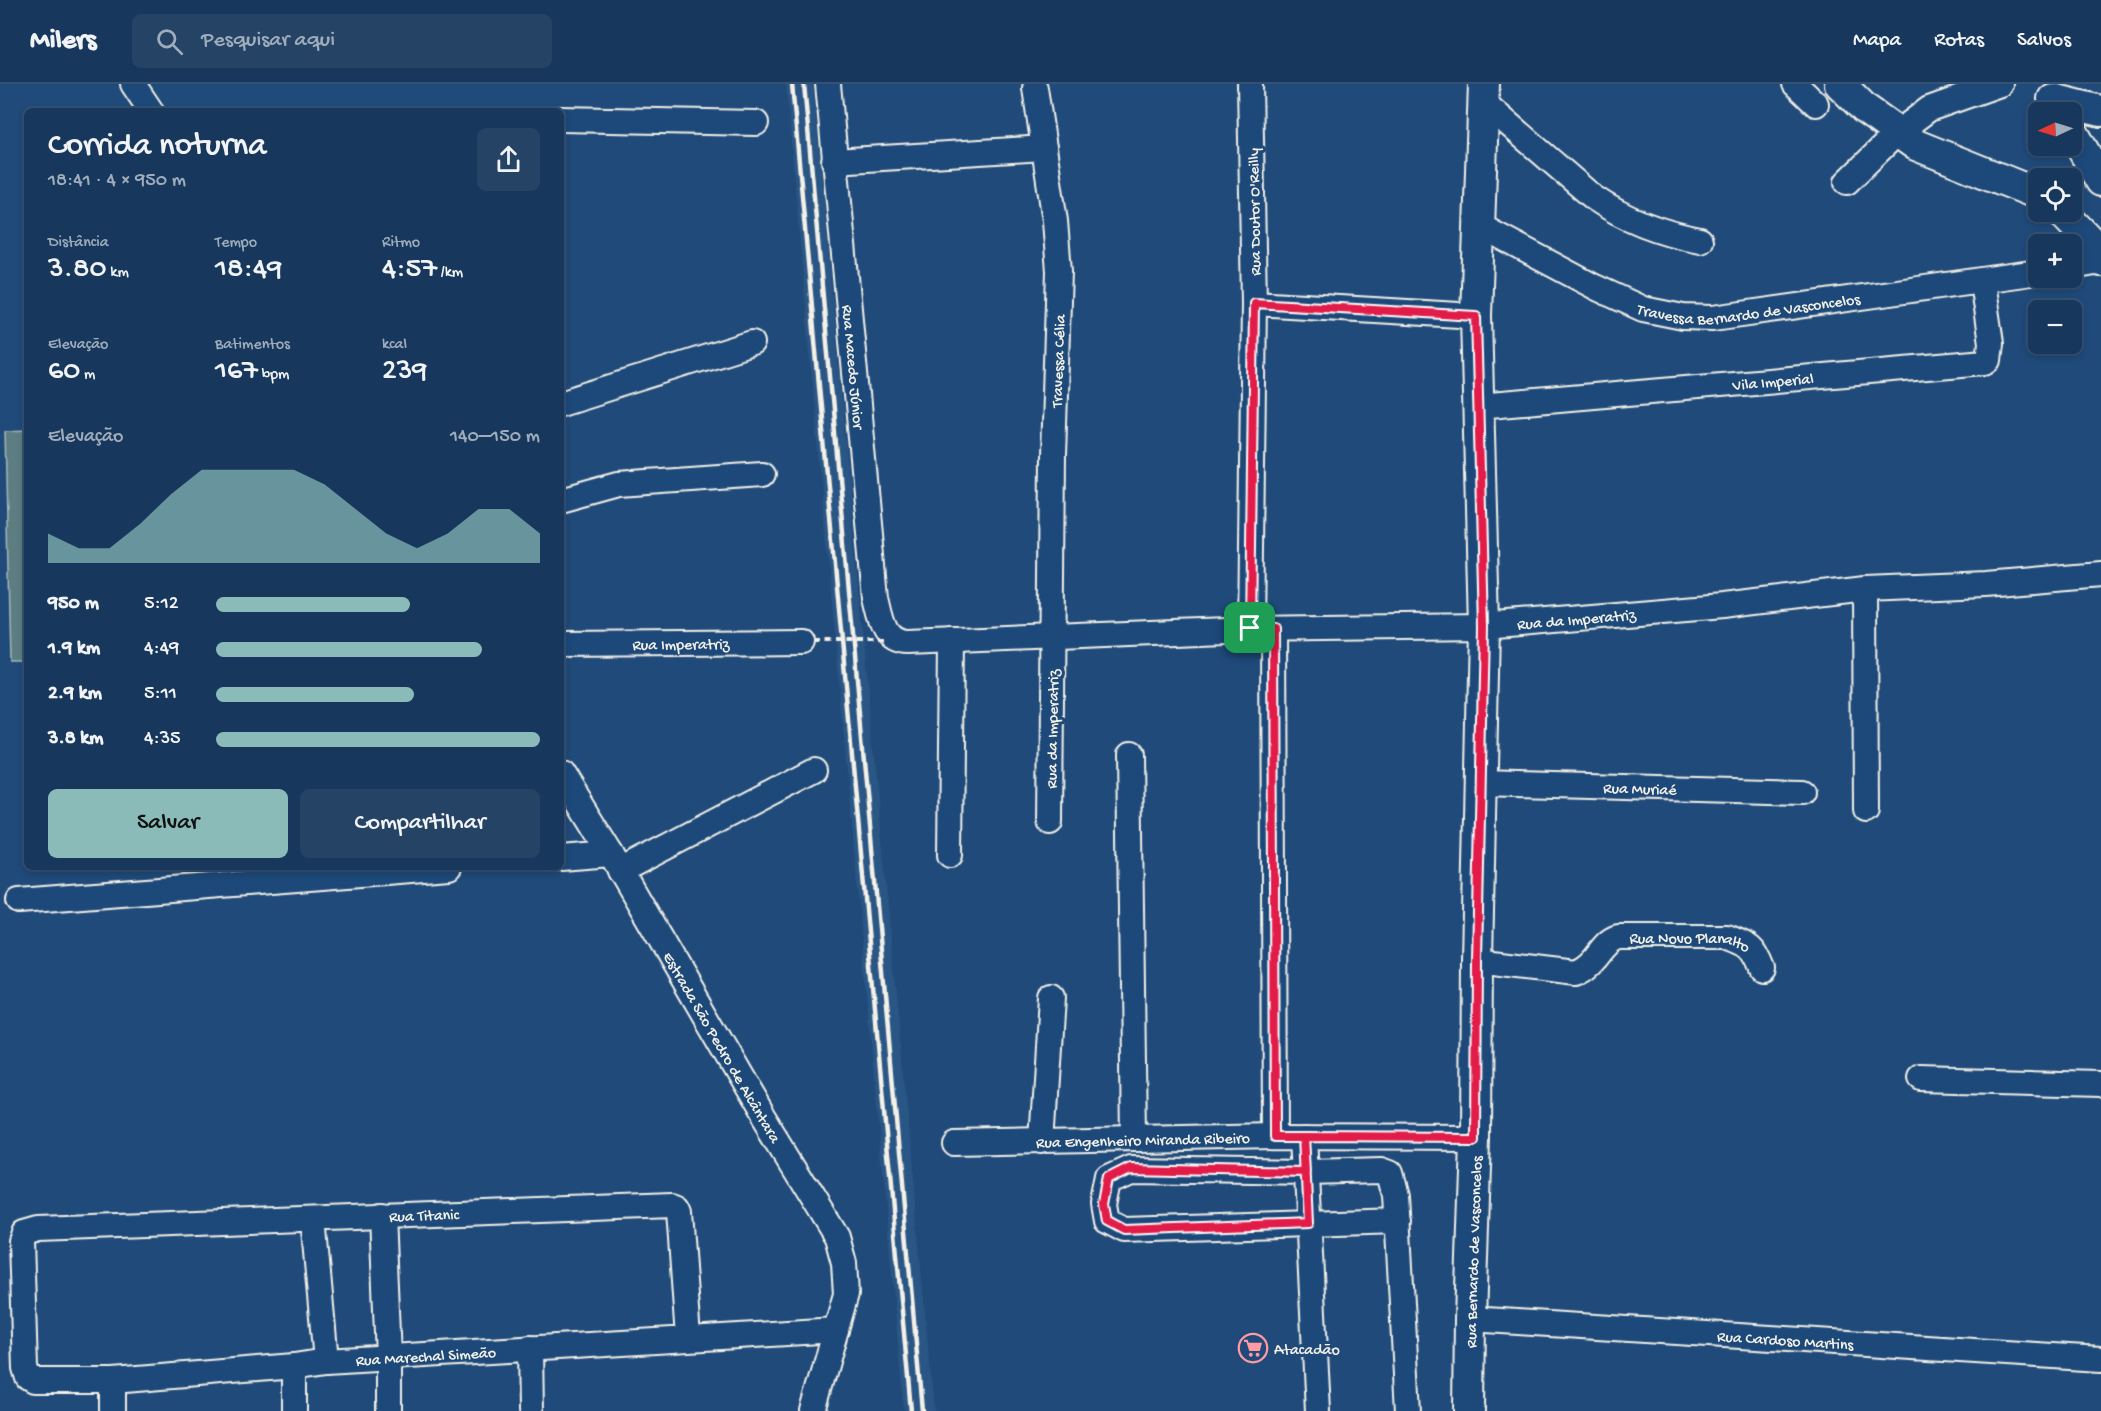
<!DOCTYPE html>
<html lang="pt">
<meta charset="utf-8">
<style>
body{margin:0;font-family:"Gochi Hand",sans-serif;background:#244365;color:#f1f3f6;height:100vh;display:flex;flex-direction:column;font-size:22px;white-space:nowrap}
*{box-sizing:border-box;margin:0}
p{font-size:20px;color:#9eacbb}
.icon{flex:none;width:33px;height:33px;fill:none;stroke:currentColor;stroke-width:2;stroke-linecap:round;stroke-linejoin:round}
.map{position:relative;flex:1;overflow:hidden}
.side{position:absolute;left:24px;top:24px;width:540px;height:762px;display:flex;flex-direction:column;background:#17385c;border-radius:9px;box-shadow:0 3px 9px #0003,0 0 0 2px #365272}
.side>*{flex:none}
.needle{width:39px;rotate:266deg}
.buttons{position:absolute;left:2028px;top:18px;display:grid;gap:12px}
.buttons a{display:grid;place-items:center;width:54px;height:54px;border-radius:9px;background:#17385c;box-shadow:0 3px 9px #0003,0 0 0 2px #365272;font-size:30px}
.pin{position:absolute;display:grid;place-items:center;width:51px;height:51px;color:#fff;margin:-26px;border-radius:12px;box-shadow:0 3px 9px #0006}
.round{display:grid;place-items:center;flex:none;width:63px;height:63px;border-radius:9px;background:#244365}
.overview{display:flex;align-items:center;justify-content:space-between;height:102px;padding:0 24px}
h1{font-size:33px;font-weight:600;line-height:45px}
.figures{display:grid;grid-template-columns:repeat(3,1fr);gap:9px;height:102px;padding:6px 24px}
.figures div{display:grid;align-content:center}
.figures b{font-size:30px;font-weight:600}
.figures small{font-size:16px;font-weight:400}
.figures p{font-size:16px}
.chart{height:168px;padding:12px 24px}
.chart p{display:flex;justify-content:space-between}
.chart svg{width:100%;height:108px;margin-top:6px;fill:#8bbbb9;opacity:.7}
.button{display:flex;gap:12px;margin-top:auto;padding:12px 24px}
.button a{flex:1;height:69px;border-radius:9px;background:#8bbbb9;color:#111;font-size:24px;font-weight:600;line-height:69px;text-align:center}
.button a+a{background:#244365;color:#f1f3f6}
ul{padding:0 24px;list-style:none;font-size:20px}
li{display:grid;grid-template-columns:96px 72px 1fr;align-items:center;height:45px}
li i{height:15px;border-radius:8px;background:#8bbbb9}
header{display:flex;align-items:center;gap:36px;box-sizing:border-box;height:84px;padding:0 30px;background:#17385c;border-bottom:2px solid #365272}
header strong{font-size:28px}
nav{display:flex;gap:33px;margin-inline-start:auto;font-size:21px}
.search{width:420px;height:54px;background:#244365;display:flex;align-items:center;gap:15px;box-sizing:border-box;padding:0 21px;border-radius:9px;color:#9eacbb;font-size:22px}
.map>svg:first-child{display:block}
.built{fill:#2c5685}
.green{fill:#5c7e83;stroke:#a8b8b6;stroke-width:1.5}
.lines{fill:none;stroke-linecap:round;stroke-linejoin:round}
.minor-casing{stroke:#f4f1e8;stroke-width:28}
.major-casing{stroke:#f4f1e8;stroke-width:34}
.minor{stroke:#1f4a7a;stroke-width:24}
.major{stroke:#1f4a7a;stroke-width:30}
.rail{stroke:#f4f1e8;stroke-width:4.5}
.path-bridge{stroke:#f4f1e8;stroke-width:4;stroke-dasharray:6 4.5;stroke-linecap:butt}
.route-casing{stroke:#fff;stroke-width:12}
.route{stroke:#e11d48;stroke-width:8}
.labels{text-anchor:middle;stroke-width:6;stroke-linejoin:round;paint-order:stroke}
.street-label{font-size:16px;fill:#f4f1e8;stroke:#1f4a7a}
.poi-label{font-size:16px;fill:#f4f1e8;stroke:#1f4a7a;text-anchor:start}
</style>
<header>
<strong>Milers</strong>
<div class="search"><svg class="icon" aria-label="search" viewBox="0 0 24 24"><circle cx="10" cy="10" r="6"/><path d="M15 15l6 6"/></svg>Pesquisar aqui</div>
<nav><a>Mapa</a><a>Rotas</a><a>Salvos</a></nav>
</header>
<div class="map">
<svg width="2101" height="1327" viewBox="0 0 2101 1327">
<rect width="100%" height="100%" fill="#1f4a7a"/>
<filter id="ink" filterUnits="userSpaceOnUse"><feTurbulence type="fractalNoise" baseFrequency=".0167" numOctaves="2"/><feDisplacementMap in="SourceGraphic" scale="12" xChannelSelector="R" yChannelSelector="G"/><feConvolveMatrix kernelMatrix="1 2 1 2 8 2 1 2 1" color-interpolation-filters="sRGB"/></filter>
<g filter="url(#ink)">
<polygon class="built" points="786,0 813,0 934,1327 904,1327"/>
<polygon class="green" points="27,345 27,578 10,578 5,346"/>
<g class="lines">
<g class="minor-casing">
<g id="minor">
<polyline points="133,0 151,27"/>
<path id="s1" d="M828,0L876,514C881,534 883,559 908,559L1250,545L1484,542L1722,522L1865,505L1986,500L2101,490"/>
<polyline points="1795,0 1816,20"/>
<polyline points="1035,4 1055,137 1059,187 1053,371 1050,738"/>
<path d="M1483,18L1594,114C1626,136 1662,149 1700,156"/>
<polyline points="561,35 756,39"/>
<polyline points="834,77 1044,64"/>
<polyline points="1847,98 1897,49 1929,25 2000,0"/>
<path id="s2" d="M1478,141L1595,203L1643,225L1683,233L1713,234L2038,188"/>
<polyline points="2072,183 2101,178"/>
<polyline points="1254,219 1476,232"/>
<polyline points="561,319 752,259"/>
<path id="s3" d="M1478,322L1985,278L1989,276L1991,259L1982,198"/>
<polyline points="561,416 619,400 762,390"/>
<polyline points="1865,505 1866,727"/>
<polyline points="1250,545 1254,219 1250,0"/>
<polyline points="1273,545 1275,1052"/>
<path id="s4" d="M561,560L801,558"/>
<polyline points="1129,671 1134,1055"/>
<path id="s5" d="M561,689L611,770L763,1032L837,1153L844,1179L846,1210L813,1327"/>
<path id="s6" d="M1480,699L1802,708"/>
<polyline points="950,771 952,557"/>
<polyline points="561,774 611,770"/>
<polyline points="620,787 814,686"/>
<polyline points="19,817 449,783"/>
<path id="s7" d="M1477,876L1576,888C1598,880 1600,858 1618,853H1727C1748,861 1754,862 1762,884"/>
<polyline points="1921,995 2101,1000"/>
<polyline points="1304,1052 1318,1327"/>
<polyline points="1042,1058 1051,914"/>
<path id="s8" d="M954,1059L1275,1052L1476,1053"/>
<polyline points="382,1131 388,1273 388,1327"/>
<polyline points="313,1135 326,1277"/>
<polyline points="1398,1137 1124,1146 1107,1137 1104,1120 1109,1095 1131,1085 1306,1088 1382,1086 1390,1089 1396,1111 1408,1327"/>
<path id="s9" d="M1470,1235L2101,1275"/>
<path id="s10" d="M688,1254L679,1127L677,1123L672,1121L38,1145L24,1149L21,1157L25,1284L28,1294L33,1297H113L294,1282L326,1277L836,1246"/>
<polyline points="530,1264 531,1327"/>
<polyline points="294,1282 294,1327"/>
<polyline points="113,1297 113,1327"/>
</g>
</g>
<g class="major-casing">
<g id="major">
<polyline points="1840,0 1865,25 1916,61 2038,110"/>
<polyline points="2053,15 2101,27"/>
<polyline points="2072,47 2101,97"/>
<polyline points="2062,128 2088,155 2101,177"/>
<path id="s11" d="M1469,1327L1470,1235L1476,1053L1477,876L1484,542L1476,232L1484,0"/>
</g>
</g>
<use href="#minor" class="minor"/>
<use href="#major" class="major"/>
<g class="rail">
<polyline points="792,0 911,1327"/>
<polyline points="804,0 922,1327"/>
</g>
<polyline class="path-bridge" points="814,558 886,558"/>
</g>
</g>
<g class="lines" filter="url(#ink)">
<g class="route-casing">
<polyline id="route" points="1250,544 1273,545 1275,1052 1304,1052 1308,1139 1124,1146 1107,1137 1104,1120 1109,1095 1131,1084 1306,1088 1304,1052 1476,1053 1477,876 1484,542 1476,232 1254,219 1250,544"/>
</g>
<use href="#route" class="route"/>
</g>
<defs>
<g id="supermarket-ring" transform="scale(1.5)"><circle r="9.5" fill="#1f4a7a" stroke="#ff9aa2" stroke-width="1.5"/><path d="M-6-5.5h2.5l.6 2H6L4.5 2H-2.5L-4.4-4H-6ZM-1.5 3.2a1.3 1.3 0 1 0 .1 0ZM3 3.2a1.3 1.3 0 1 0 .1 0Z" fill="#ff9aa2"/></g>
</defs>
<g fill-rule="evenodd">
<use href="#supermarket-ring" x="1253" y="1264"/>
</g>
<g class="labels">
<g class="street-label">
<text transform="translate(1253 128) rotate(-91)" y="6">Rua Doutor O'Reilly</text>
<text dy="6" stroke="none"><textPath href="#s2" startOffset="292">Travessa Bernardo de Vasconcelos</textPath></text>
<text transform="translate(1057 277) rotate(-88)" y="6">Travessa Célia</text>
<text dy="6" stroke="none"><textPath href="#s1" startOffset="284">Rua Macedo Júnior</textPath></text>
<text dy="6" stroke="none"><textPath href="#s3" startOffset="296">Vila Imperial</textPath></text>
<text dy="6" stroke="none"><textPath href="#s1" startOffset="1246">Rua da Imperatriz</textPath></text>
<text dy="6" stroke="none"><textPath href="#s4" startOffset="120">Rua Imperatriz</textPath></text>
<text transform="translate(1051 645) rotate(-89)" y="6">Rua da Imperatriz</text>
<text dy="6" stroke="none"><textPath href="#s6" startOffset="160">Rua Muriaé</textPath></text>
<text dy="6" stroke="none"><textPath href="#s7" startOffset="228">Rua Novo Planalto</textPath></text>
<text dy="6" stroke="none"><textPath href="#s5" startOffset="318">Estrada São Pedro de Alcântara</textPath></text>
<text dy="6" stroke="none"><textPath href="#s8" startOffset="189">Rua Engenheiro Miranda Ribeiro</textPath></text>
<text transform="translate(424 1130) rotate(-2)" y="6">Rua Titanic</text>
<text dy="6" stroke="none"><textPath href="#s11" startOffset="159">Rua Bernardo de Vasconcelos</textPath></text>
<text dy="6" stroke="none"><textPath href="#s9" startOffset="316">Rua Cardoso Martins</textPath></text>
<text dy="6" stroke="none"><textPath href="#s10" startOffset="1332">Rua Marechal Simeão</textPath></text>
</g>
<g class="poi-label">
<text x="1274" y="1270">Atacadão</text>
</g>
</g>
</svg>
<div class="buttons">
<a><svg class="needle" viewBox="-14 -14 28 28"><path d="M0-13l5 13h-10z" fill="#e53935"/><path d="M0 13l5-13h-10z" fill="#9eacbb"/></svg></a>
<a><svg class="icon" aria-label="locate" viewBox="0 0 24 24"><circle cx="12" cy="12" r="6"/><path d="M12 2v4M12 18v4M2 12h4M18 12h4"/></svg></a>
<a>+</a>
<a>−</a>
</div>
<div class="pin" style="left:1250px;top:544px;background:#1e9e55"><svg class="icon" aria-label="arrive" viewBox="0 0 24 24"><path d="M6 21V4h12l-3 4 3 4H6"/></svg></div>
<section class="side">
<div class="overview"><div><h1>Corrida noturna</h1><p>18:41 · 4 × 950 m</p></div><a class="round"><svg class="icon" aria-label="share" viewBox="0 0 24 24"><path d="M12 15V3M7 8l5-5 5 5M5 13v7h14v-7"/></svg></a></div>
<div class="figures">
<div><p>Distância</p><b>3.80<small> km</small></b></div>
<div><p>Tempo</p><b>18:49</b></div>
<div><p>Ritmo</p><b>4:57<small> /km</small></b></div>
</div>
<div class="figures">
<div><p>Elevação</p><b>60<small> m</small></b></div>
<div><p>Batimentos</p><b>167<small> bpm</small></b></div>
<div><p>kcal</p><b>239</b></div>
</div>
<div class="chart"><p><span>Elevação</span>140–150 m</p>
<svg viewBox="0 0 160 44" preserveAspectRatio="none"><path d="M0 44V32L10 38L20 38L30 28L40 16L50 6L60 6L70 6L80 6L90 12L100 22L110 32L120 38L130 32L140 22L150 22L160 32V44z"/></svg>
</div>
<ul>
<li><b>950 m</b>5:12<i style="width:60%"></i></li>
<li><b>1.9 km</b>4:49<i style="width:82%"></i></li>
<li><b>2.9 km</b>5:11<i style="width:61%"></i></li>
<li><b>3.8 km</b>4:35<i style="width:100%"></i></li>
</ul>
<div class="button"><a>Salvar</a><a>Compartilhar</a></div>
</section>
</div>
